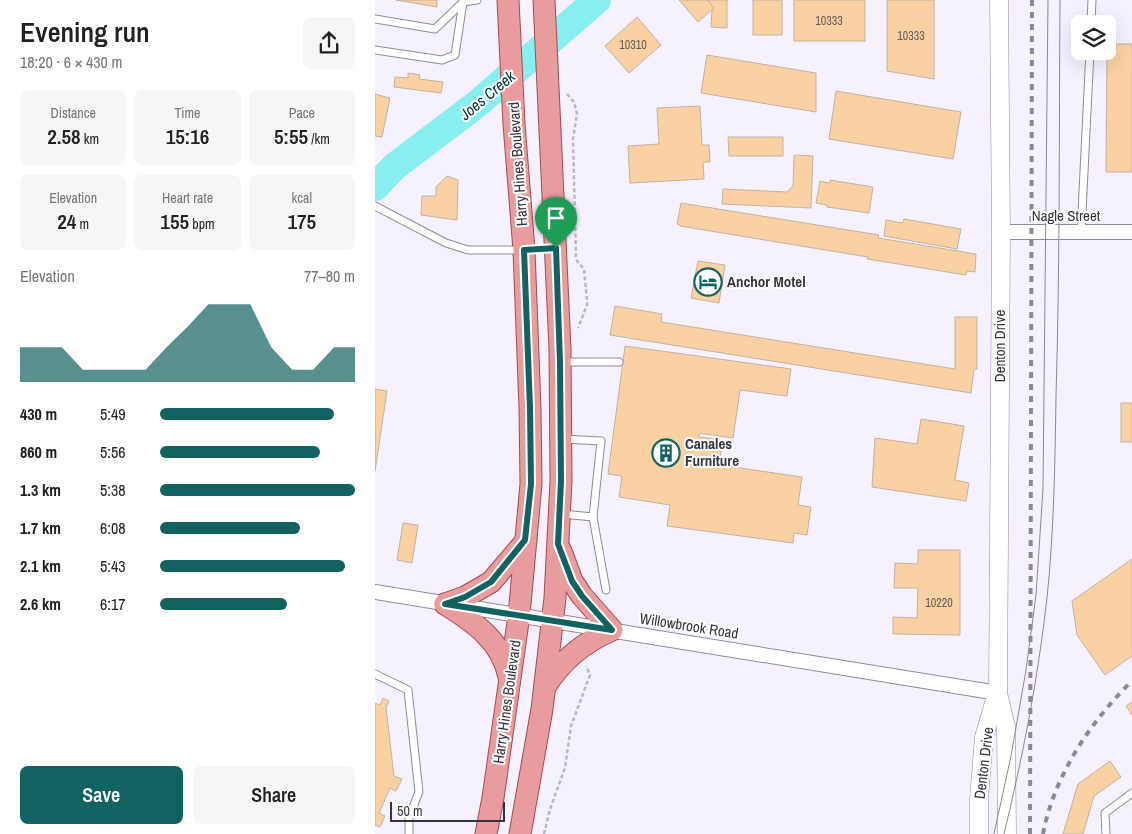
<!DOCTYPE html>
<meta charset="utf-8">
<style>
body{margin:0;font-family:"Archivo Narrow",sans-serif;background:#f6f6f6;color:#222;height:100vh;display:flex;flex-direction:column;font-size:19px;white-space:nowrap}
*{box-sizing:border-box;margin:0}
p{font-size:16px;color:#767676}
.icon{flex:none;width:28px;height:28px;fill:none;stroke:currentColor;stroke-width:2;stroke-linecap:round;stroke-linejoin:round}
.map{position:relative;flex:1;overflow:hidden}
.sheet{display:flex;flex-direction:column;background:#fff;width:375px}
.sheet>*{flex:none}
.tools{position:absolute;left:696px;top:15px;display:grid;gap:10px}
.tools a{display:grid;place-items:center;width:45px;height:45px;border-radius:8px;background:#fff;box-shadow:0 5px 20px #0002;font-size:25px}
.scale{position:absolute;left:15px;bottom:12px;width:115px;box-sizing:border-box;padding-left:5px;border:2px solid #37333c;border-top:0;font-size:14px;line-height:18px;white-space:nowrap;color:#37333c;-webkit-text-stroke:4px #fff;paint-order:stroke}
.pin{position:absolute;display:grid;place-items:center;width:42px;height:42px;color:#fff;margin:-51px -21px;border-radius:50% 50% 50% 0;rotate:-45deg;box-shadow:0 0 5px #0007}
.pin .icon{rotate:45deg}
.round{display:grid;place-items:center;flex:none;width:52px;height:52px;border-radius:8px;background:#f6f6f6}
.head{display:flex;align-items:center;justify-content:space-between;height:85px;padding:0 20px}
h1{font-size:28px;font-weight:600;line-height:38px}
.figures{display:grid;grid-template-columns:repeat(3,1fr);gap:8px;height:85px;padding:5px 20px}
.figures div{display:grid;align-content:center;border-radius:8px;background:#f6f6f6;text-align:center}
.figures b{font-size:21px;font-weight:600}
.figures small{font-size:14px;font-weight:400}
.figures p{font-size:14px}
.chart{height:140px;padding:10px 20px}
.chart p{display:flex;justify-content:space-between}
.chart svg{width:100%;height:90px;margin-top:5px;fill:#126262;opacity:.7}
.primary-button{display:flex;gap:10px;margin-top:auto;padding:10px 20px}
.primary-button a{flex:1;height:58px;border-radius:8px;background:#126262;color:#fff;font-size:20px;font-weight:600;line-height:58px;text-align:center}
.primary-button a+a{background:#f6f6f6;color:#222}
ul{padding:0 20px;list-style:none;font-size:16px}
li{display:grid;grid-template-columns:80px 60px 1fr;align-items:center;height:38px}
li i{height:12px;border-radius:6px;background:#126262}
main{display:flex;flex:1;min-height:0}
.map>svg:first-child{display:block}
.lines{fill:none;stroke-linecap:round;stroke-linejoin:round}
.river{stroke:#89eeef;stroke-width:28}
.building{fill:#fad1a2;stroke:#c2b2a0}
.service-casing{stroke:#91899d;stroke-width:9}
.minor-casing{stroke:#91899d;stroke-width:16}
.tertiary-casing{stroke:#91899d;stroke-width:19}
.primary-casing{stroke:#a04c50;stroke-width:23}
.path{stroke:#bbb7c2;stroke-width:2.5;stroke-dasharray:4 2.5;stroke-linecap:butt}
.service{stroke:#fff;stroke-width:7}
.minor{stroke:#fff;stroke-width:14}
.tertiary{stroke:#fff;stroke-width:18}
.primary{stroke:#e89c9d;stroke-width:21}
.tram{stroke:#8c8893;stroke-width:1}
.rail{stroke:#8c8893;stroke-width:4;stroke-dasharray:6 6;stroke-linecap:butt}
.route-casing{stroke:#fff;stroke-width:10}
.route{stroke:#126262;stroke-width:6}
.labels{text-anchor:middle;stroke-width:4;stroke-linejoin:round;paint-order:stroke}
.number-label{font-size:12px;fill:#685a56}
.street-label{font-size:15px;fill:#37333c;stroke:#fff}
.poi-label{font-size:15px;font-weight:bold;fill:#37333c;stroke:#fff;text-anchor:start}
.water-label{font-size:16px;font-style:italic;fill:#023636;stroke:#fff}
</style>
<main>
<section class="sheet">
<div class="head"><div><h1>Evening run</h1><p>18:20 · 6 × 430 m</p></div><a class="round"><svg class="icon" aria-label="share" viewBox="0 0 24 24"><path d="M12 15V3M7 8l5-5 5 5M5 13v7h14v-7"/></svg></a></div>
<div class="figures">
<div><p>Distance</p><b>2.58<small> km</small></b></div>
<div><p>Time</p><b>15:16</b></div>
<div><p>Pace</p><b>5:55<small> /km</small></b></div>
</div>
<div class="figures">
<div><p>Elevation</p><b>24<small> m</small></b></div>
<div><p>Heart rate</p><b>155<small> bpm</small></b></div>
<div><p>kcal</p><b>175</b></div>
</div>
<div class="chart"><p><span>Elevation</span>77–80 m</p>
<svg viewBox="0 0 160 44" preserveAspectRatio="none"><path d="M0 44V27L10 27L20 27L30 38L40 38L50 38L60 38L70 27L80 17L90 6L100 6L110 6L120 27L130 38L140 38L150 27L160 27V44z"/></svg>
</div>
<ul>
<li><b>430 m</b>5:49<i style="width:89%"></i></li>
<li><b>860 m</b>5:56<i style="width:82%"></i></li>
<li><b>1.3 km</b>5:38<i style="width:100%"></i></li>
<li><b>1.7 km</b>6:08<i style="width:72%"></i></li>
<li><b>2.1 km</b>5:43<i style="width:95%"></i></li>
<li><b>2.6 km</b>6:17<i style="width:65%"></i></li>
</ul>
<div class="primary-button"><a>Save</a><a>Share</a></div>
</section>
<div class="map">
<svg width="757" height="834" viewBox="0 0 757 834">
<rect width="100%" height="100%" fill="#f6f1fe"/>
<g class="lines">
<polyline class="river" points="0,187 19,167 102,104 222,0"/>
</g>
<g class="building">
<polygon points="21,0 62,0 62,7"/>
<polygon points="304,0 333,0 339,8 323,22"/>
<polygon points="333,0 352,0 352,28 336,27 337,10 339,8"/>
<rect x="378" y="0" width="29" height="35"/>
<rect x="419" y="0" width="71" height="41"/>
<polygon points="512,0 559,0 559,79 512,71"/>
<polygon points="262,17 286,45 254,73 230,46"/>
<polygon points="732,44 757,44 757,172 731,172"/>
<polygon points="332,55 441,73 441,112 326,93"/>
<polygon points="33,73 45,75 44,79 68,82 66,93 19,87 20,77 33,78"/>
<polygon points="461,91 586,112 578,159 454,139"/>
<polygon points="0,94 15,98 7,137 0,136"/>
<polygon points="325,106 327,145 334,145 335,162 328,162 329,179 255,183 253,146 284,144 282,108"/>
<polygon points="353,137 408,137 408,156 354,156"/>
<polygon points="419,155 438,156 436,208 347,204 348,189 412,192 418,186"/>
<polygon points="72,176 83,180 82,220 46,215 47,196 61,196 61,187"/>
<polygon points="455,180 498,187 494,213 452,207 452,205 441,203 445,181 455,183"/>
<polygon points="306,203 504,235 503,238 601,254 600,272 592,271 591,275 492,259 493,257 305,226 305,225 302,224"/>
<polygon points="529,219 586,229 582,249 509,236 511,220 528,223"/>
<polygon points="323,261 350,265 344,303 316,298"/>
<polygon points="240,306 287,314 286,322 580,369 580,317 602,317 602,369 599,369 596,393 235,335"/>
<polygon points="250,346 416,369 412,396 365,390 358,438 324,433 324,437 348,440 344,465 427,477 423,505 436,507 432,535 419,533 418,543 292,526 295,505 244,497 247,476 233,474"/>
<polygon points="0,389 12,391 0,471"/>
<rect x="746" y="403" width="11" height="39"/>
<polygon points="546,419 589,426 580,480 594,483 591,501 497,487 500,438 542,444"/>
<polygon points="28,523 43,525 37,563 22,560"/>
<polygon points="543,550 585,550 585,635 518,634 518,617 542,618 543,588 519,588 520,563 543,564"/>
<polygon points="757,559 757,656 730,675 702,635 697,601"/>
<polygon points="8,698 14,701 11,708 19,776 27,779 21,791 15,788 4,813 10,816 5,827 0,825 0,703 5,705"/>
<polygon points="757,702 757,715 751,706"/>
<polygon points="735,761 746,777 719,796 708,834 688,834 703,784"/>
</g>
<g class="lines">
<g class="service-casing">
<g id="service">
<polyline points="0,19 60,29 88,2 102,0"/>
<polyline points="716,24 717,0"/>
<polyline points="0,50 67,60 80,55 88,2"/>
<polyline points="0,206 71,243 93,250 146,250"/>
<polyline points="706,232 715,51"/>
<polyline points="188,362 244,362"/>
<polyline points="188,439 226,441 218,517 231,590"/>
<polyline points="187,514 218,517"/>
<polyline points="0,674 33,690 44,792 34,817 34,834"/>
<polyline points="731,834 730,813 757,793"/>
</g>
</g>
<g class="minor-casing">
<g id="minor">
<polyline points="626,232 757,232"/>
<polyline points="0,592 623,693"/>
</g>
</g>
<g class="tertiary-casing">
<g id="tertiary">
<polyline points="624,0 626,232 623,693 631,727 632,834"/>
<polyline points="604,834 604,799 609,737 622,693"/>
</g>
</g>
<g class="primary-casing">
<g id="primary">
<polyline points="70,604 90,597 116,582 151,541"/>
<path d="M70,604C99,622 127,641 134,677"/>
<path d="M170,687C186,661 209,642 237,630L207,596L197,581L186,551"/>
<polyline points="111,834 118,798 144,615 156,484 155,408 149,250 139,124 133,0"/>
<polyline points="145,834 167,709 180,598 186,481 185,349 169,0"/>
</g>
</g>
<g class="path">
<polyline points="192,94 199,102 202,114 198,139 201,257 202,261 209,269 212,300 212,305 203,328"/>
<polyline points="169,834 175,809 190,768 196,726 215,675 211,666"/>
</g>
<use href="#service" class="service"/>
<use href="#minor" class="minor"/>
<use href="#tertiary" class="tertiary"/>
<use href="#primary" class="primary"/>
<g class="tram">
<polyline points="619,834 636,756 651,670 661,595 668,489 673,0"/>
<path d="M629,834C648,756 663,678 672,598C679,531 680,463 681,396C685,264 684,132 685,0"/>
</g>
<g class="rail">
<polyline points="655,834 657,0"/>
<path d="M668,834C679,776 715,722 757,681"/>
</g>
</g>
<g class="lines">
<g class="route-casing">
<polygon id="route" points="181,248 185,362 186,481 183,544 197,581 207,596 237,630 70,604 90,597 116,582 150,540 156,484 155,408 149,250"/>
</g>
<use href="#route" class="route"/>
</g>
<defs>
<g id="hotel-ring" transform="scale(1.4375)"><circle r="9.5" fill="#fff" stroke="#126262" stroke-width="1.5"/><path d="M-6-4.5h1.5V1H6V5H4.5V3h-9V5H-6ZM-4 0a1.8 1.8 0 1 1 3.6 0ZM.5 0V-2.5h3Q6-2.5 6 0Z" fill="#126262"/></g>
<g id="building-ring" transform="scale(1.4375)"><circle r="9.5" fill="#fff" stroke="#126262" stroke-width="1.5"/><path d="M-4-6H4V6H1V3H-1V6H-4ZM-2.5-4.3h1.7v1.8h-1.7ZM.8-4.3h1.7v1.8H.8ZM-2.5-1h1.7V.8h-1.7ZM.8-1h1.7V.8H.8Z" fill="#126262"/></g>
</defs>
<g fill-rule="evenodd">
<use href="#hotel-ring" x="333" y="282"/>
<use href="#building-ring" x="291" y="453"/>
</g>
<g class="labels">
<g class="number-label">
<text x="454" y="25">10333</text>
<text x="536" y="40">10333</text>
<text x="258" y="49">10310</text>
<text x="564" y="607">10220</text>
</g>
<g class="street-label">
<text transform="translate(143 164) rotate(-94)" y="5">Harry Hines Boulevard</text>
<text x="691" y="221">Nagle Street</text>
<text transform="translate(625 346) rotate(-90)" y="5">Denton Drive</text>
<text transform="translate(314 626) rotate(9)" y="5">Willowbrook Road</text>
<text transform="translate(132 702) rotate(-82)" y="5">Harry Hines Boulevard</text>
<text transform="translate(609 763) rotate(-83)" y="5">Denton Drive</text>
</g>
<g class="poi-label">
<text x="352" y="287">Anchor Motel</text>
<text x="310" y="449">Canales<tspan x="310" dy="17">Furniture</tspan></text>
</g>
<g class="water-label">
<text transform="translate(112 95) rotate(-40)" y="6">Joes Creek</text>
</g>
</g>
</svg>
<div class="tools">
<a><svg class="icon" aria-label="layers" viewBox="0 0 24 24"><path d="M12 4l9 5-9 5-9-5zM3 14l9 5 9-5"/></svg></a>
</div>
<div class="scale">50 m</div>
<div class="pin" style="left:181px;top:248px;background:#1e9e55"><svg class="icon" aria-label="arrive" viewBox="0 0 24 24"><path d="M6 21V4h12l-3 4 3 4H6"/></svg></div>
</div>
</main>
